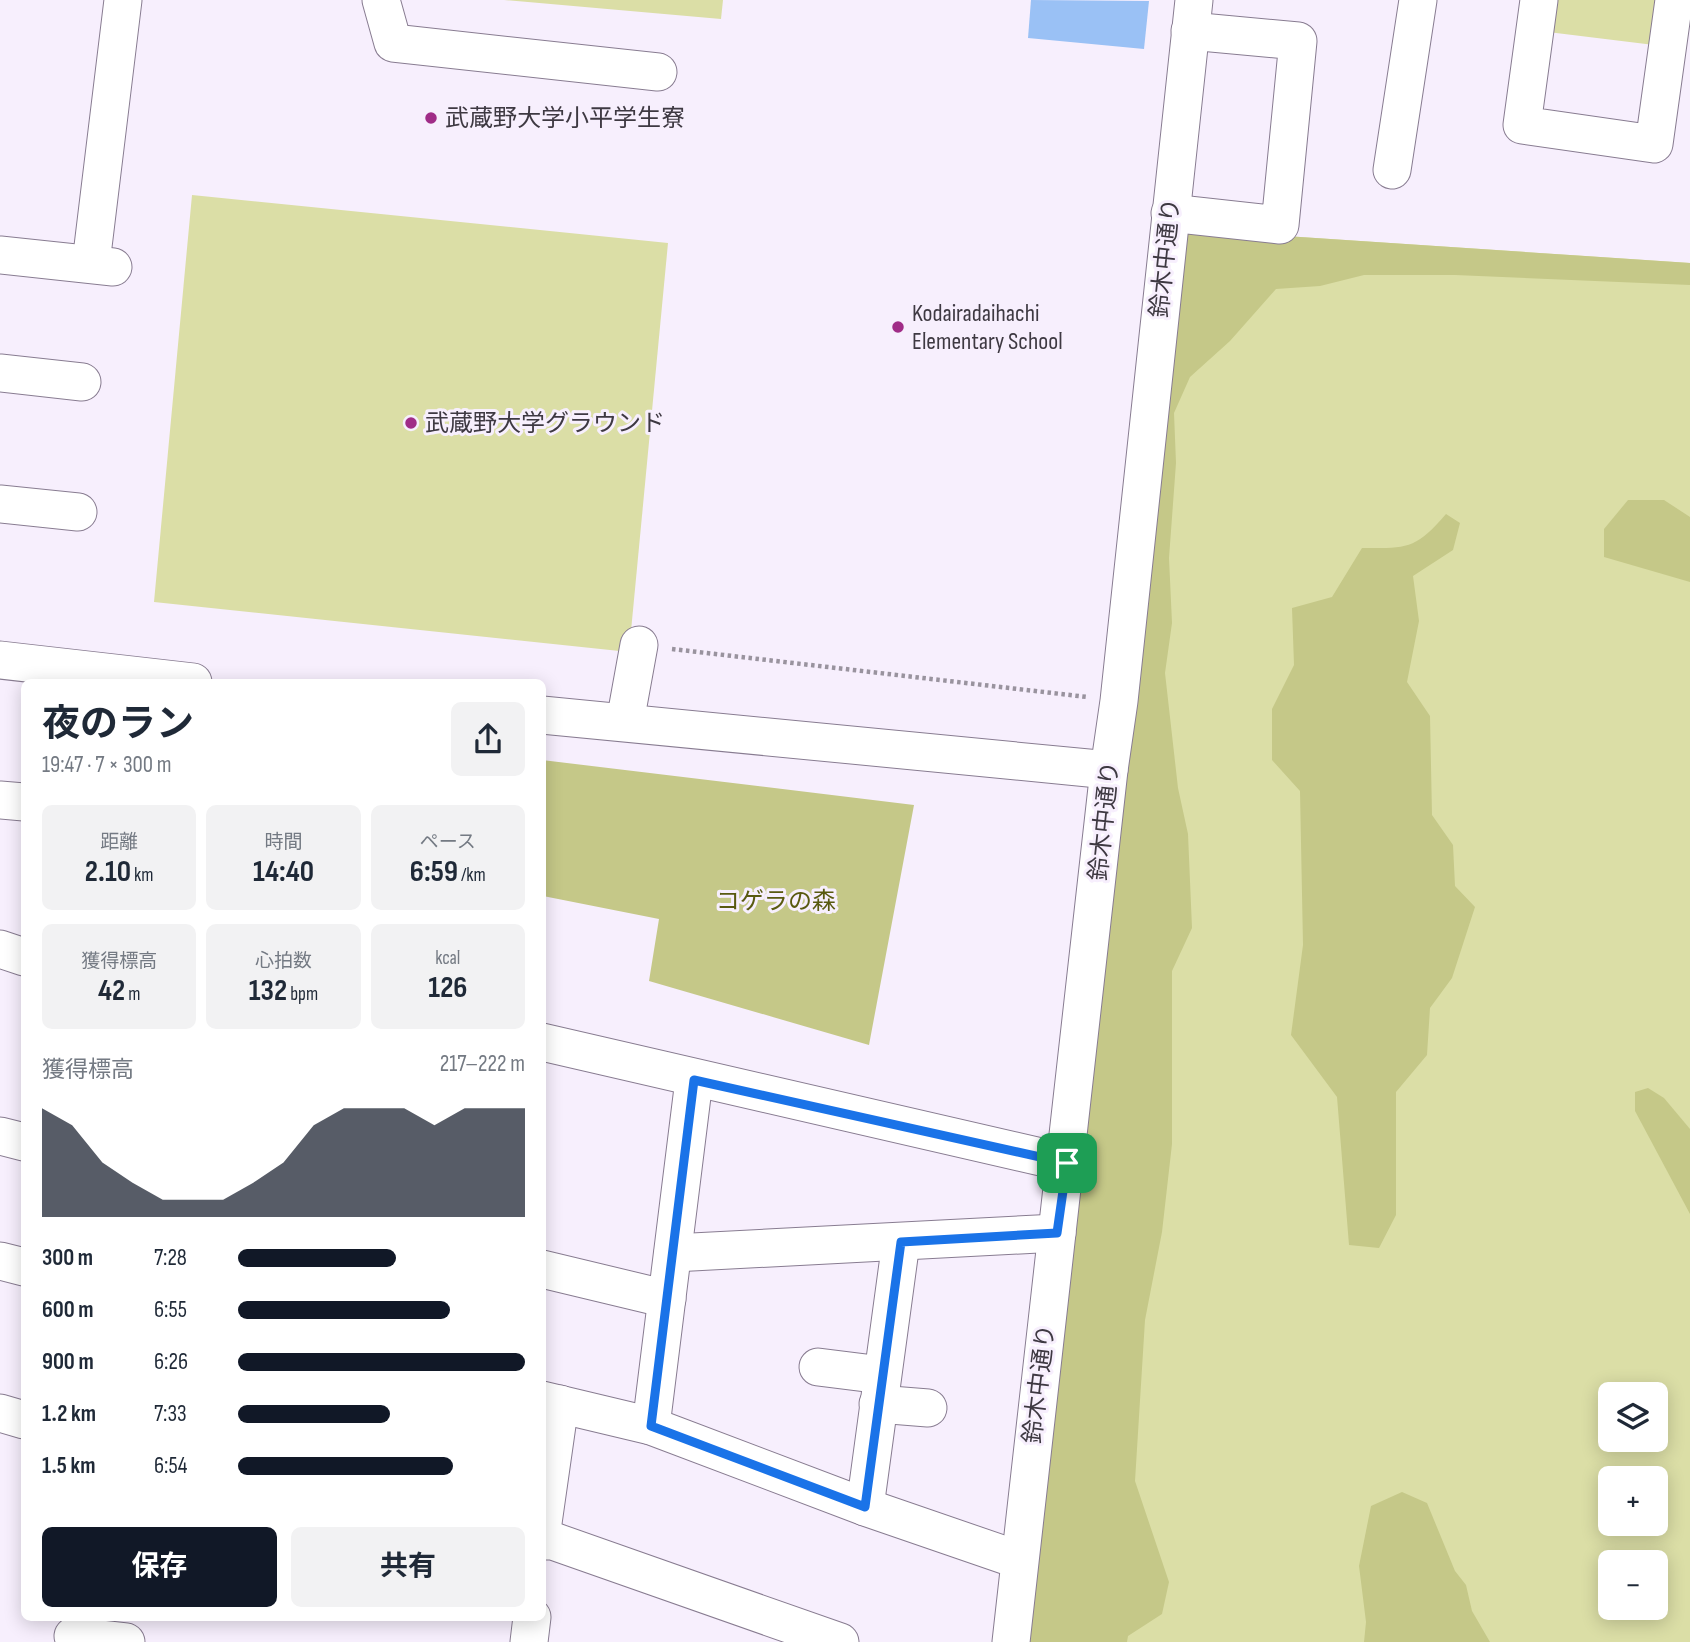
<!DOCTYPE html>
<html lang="ja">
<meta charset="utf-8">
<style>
body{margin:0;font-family:"Sofia Sans Condensed","Noto Sans JP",sans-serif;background:#f2f2f3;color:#1f2937;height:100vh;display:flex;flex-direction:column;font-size:26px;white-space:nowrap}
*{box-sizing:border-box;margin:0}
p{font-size:23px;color:#747a83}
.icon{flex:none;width:38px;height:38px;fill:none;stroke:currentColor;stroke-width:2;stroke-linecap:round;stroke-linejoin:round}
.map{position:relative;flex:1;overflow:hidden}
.sheet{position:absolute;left:21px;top:679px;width:525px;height:942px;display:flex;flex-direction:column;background:#fff;border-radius:10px;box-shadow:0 4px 18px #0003}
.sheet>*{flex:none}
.tools{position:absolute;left:1598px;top:1382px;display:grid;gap:14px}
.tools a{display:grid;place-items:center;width:70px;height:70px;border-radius:10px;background:#fff;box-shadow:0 4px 18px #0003;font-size:35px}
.pin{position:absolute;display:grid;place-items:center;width:60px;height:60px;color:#fff;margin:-30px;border-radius:14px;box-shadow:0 4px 10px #0006}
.round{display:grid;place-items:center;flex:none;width:74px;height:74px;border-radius:10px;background:#f2f2f3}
.summary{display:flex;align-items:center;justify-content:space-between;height:119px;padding:0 21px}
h1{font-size:38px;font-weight:700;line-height:52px}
.stats{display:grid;grid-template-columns:repeat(3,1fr);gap:10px;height:119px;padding:7px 21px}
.stats div{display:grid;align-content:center;border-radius:10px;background:#f2f2f3;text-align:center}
.stats b{font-size:30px;font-weight:700}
.stats small{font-size:19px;font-weight:400}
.stats p{font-size:19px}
.chart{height:196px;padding:14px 21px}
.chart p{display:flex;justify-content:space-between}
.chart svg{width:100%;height:126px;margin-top:7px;fill:#111827;opacity:.7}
.cta{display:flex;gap:14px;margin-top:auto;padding:14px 21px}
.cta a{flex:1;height:80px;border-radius:10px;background:#111827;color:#fff;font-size:28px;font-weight:700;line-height:80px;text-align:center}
.cta a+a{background:#f2f2f3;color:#1f2937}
ul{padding:0 21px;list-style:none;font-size:23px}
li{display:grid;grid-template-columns:112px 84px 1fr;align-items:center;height:52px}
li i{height:18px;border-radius:9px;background:#111827}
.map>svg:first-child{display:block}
.green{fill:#dbdea6;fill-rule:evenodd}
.forest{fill:#c5c888}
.water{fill:#9ac1f5}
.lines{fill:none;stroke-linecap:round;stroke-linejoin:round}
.minor-casing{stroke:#887c91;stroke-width:39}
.path{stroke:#99939e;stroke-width:4.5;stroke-dasharray:3.5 3.5;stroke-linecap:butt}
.minor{stroke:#fff;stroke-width:37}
.route-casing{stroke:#fff;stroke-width:14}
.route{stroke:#1a73e8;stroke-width:9}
.poi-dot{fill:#a02c87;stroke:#f7effd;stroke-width:2.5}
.labels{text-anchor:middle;stroke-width:6;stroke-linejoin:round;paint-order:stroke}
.poi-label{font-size:24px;fill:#3e3942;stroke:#f7effd;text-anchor:start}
.street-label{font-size:24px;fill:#3e3942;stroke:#f7effd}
.park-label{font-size:24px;fill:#595a10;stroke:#f7effd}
</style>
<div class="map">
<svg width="1690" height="1642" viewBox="0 0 1690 1642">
<rect width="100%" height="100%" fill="#f7effd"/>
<g class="green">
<polygon points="504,0 723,0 721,19"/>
<polygon points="1552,0 1660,0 1654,45 1548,32"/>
<polygon points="192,195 668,243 629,652 154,602"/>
<path d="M1180,229L1690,263V1642H1019ZM1610,1395H1656V1440H1610ZM1610,1479H1656V1524H1610ZM1610,1563H1656V1608H1610Z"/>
</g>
<g class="forest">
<polygon points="1180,229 1690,263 1690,285 1455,275 1364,275 1320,286 1276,289 1230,341 1190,377 1174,413 1176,463 1169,558 1172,623 1165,673 1178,788 1188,834 1192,928 1172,971 1172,1144 1162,1232 1145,1320 1135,1481 1169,1582 1162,1614 1128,1636 1127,1642 1019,1642"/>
<polygon points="1628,500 1664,500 1690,517 1690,582 1604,557 1604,529"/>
<path d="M1446,514L1460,523L1453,550L1413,576L1419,621L1407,682L1430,716L1432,815L1453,845L1455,886L1475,907L1452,978L1430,1008L1427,1055L1396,1092V1215L1379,1248L1349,1245L1337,1097L1291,1035L1303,945L1300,791L1272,760V709L1294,665L1292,608L1332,597L1362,548C1407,548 1415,550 1446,514Z"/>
<polygon points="542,760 914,805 869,1045 649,981 659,919 543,896"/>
<polygon points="1648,1088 1664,1098 1690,1129 1690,1214 1635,1111 1635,1092"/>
<polygon points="1402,1492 1427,1503 1455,1571 1466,1585 1472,1611 1490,1642 1364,1642 1366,1622 1359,1566 1371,1506"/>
</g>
<polygon class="water" points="1031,0 1149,1 1144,49 1028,38"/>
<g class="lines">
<g class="minor-casing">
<g id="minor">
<polyline points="381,0 393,43 658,72"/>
<polyline points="1539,0 1522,125 1654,144 1674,0"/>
<polyline points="1392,170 1418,0"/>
<polyline points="1170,213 1280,225 1298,41 1190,31"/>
<polyline points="0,255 113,267"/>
<polyline points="91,263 123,0"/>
<polyline points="0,373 82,382"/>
<polyline points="0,504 78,512"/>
<polyline points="0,660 193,682"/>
<polyline points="542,715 1109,770"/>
<polyline points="625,722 639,645"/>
<polyline points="0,800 24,802"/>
<polyline points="0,949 24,957"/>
<polyline points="542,1042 1067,1163"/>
<polyline points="0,1136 24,1142"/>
<polyline points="673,1253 1057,1233"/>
<polyline points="0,1261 24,1267"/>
<polyline points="542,1269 667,1299"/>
<polyline points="818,1367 882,1375"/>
<polyline points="542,1400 651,1426 865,1507 1019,1560"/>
<polyline points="878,1404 928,1408"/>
<polyline points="0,1413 24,1420"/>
<polyline points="651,1426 694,1080"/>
<polyline points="865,1507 901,1242"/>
<polyline points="542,1530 560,1404"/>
<polyline points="542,1541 553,1541 840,1642"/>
<polyline points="73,1636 126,1642"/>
<polyline points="529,1642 532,1617"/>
<polyline points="1011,1642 1109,770 1119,701 1194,0"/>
</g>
</g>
<polyline class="path" points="672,649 1087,697"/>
<use href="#minor" class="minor"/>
</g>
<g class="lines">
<g class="route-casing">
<polygon id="route" points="694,1080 1067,1163 1057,1233 901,1242 865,1507 651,1426"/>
</g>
<use href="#route" class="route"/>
</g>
<g class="poi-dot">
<circle cx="431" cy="118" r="7"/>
<circle cx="898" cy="327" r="7"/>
<circle cx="411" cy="423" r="7"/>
</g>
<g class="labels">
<g class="poi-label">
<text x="445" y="126">武蔵野大学小平学生寮</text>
<text x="912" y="321">Kodairadaihachi<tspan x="912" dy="28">Elementary School</tspan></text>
<text x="425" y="431">武蔵野大学グラウンド</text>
</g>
<g class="street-label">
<text transform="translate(1165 258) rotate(-84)" y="8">鈴木中通り</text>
<text transform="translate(1104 821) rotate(-84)" y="8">鈴木中通り</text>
<text transform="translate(1039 1384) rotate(-83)" y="8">鈴木中通り</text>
</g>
<g class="park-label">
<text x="776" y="909">コゲラの森</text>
</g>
</g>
</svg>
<div class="tools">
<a><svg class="icon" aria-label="layers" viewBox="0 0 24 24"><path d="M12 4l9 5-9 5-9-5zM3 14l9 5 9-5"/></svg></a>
<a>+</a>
<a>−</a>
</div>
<div class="pin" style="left:1067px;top:1163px;background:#1e9e55"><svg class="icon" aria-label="arrive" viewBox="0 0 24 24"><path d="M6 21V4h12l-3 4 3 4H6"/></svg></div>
<section class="sheet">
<div class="summary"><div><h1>夜のラン</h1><p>19:47 · 7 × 300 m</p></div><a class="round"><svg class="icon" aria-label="share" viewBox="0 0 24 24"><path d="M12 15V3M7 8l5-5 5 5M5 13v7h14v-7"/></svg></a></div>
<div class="stats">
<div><p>距離</p><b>2.10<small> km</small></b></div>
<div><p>時間</p><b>14:40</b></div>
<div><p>ペース</p><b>6:59<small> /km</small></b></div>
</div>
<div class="stats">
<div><p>獲得標高</p><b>42<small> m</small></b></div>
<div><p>心拍数</p><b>132<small> bpm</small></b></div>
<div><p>kcal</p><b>126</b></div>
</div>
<div class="chart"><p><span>獲得標高</span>217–222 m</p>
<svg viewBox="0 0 160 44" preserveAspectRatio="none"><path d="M0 44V6L10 12L20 25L30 32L40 38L50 38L60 38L70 32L80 25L90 12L100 6L110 6L120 6L130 12L140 6L150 6L160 6V44z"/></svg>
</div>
<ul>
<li><b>300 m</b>7:28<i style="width:55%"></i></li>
<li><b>600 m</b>6:55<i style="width:74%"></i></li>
<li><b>900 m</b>6:26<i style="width:100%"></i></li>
<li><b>1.2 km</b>7:33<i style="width:53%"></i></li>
<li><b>1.5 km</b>6:54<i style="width:75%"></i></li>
</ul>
<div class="cta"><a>保存</a><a>共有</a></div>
</section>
</div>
